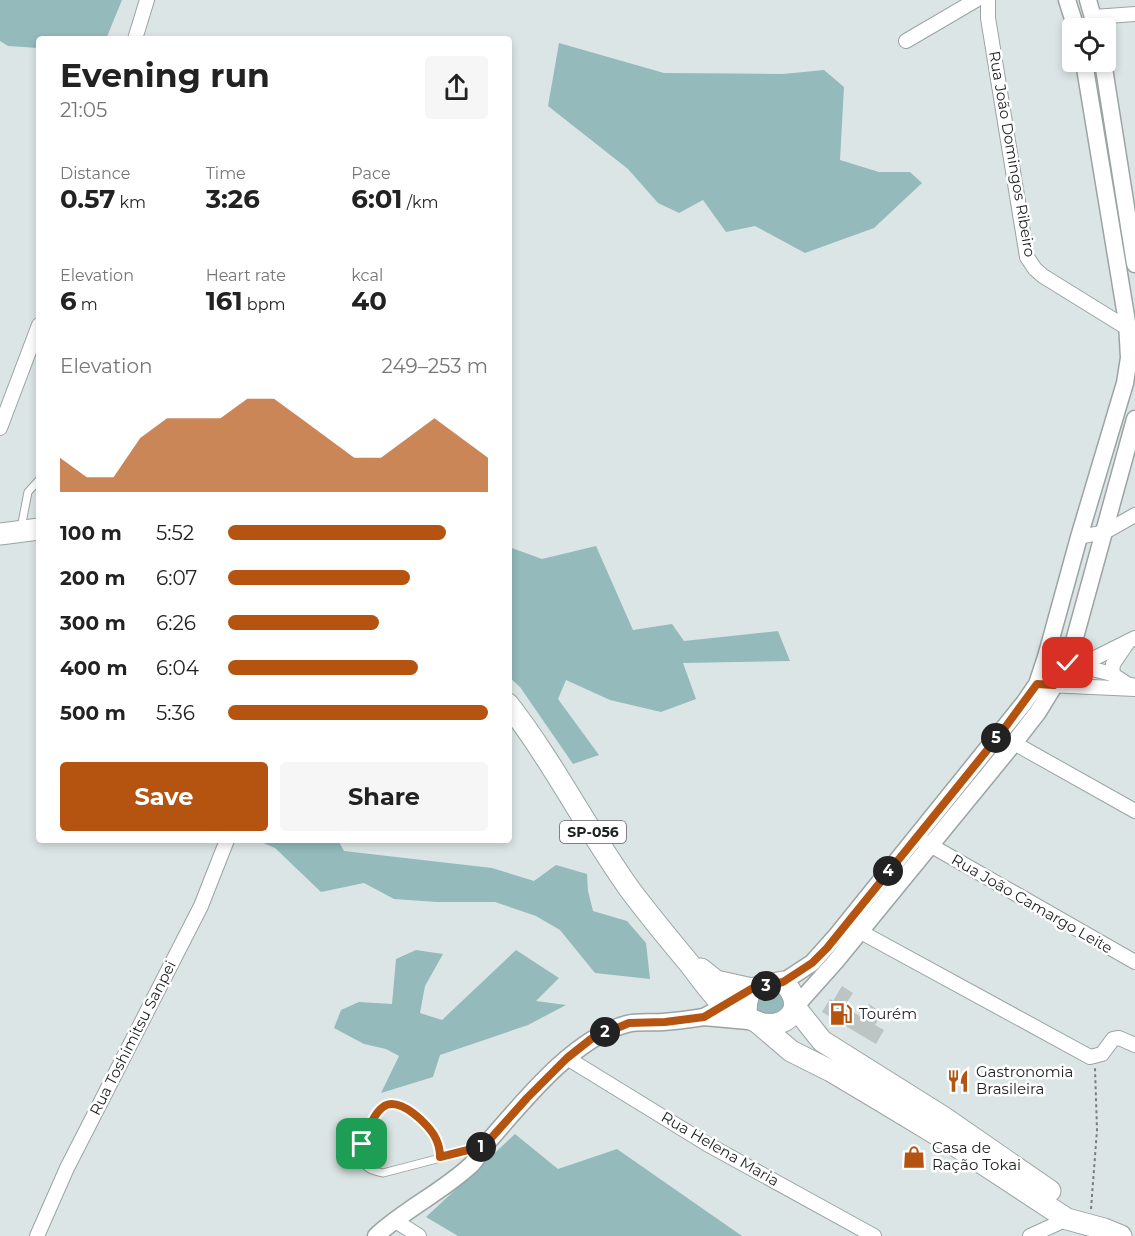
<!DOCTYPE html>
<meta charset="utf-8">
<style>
body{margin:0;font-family:Montserrat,sans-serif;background:#f6f6f6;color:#222;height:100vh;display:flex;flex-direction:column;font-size:22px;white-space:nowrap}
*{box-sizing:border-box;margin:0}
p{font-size:20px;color:#767676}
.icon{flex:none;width:33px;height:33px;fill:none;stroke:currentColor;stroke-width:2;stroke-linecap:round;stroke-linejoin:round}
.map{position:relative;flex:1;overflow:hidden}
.sheet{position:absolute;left:36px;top:36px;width:476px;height:807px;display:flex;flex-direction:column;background:#fff;border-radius:6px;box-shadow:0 3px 9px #0003}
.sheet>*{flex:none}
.fabs{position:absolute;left:1062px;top:18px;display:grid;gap:12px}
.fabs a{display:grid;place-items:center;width:54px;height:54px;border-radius:6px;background:#fff;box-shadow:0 3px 9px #0003;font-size:30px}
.pin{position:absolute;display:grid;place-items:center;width:51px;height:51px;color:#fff;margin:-26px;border-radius:12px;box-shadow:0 3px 9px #0006}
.km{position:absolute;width:30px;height:30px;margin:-15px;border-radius:50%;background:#222;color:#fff;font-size:16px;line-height:30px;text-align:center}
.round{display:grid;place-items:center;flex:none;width:63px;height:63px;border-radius:6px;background:#f6f6f6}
.head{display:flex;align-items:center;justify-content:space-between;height:102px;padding:0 24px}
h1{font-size:33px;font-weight:700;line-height:45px}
.figures{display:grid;grid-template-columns:repeat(3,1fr);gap:9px;height:102px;padding:6px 24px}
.figures div{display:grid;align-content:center}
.figures b{font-size:26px;font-weight:700}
.figures small{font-size:16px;font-weight:400}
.figures p{font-size:16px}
.chart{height:168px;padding:12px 24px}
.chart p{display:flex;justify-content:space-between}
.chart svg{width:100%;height:108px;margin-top:6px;fill:#b55411;opacity:.7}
.primary-button{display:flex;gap:12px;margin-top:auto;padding:12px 24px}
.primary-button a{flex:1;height:69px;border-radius:6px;background:#b55411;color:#fff;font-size:24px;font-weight:700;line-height:69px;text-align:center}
.primary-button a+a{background:#f6f6f6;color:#222}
ul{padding:0 24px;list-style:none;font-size:20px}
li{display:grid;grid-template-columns:96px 72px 1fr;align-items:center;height:45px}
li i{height:15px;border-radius:8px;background:#b55411}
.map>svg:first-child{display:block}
.green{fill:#94babb}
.building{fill:#bcc4c4}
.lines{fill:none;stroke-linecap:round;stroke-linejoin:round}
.service-casing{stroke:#9ba3a3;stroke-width:9}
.minor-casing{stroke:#9ba3a3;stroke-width:16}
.tertiary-casing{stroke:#9ba3a3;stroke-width:19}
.primary-casing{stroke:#9ba3a3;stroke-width:23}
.path{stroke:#787e7e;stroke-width:2;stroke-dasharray:3 3;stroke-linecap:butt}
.service{stroke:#fff;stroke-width:7}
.minor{stroke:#fff;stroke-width:14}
.tertiary{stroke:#fff;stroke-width:16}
.primary{stroke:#fff;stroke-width:21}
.route-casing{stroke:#fff;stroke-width:12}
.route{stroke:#b55411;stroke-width:8}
.labels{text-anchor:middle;stroke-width:5;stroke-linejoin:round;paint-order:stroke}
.shield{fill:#fff;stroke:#616363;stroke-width:1.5}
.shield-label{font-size:14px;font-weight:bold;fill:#1d2020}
.street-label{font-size:15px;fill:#1d2020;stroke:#fff}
.poi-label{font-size:15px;fill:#1d2020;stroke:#fff;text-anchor:start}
</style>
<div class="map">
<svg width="1135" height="1236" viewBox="0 0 1135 1236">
<rect width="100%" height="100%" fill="#dce5e5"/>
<g class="green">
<polygon points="0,0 122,0 106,39 39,39 39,94 36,90 38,48 8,46 0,41"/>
<polygon points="559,43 664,73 783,74 824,70 844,87 840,160 879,172 910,172 922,183 874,228 805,253 755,226 726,232 703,200 679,213 658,203 628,169 548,106"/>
<polygon points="596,546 633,630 672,624 684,641 778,631 790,661 683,663 696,699 661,712 610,700 566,680 558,699 599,755 573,764 520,687 509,677 509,547 542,559"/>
<polygon points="256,840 338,840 344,851 492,868 534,881 556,865 587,874 588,891 593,911 627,921 646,943 650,979 595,973 560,930 536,916 495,902 437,902 394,899 364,883 321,892 275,848"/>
<polygon points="416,950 443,954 425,986 420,1013 442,1020 516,950 559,978 536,1001 566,1005 528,1025 440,1055 433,1077 381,1093 399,1056 386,1049 364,1044 334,1028 341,1010 359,1002 392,1004 396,959"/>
<polygon points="781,993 788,1001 779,1016 757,1013 755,997"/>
<polygon points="515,1134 558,1169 617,1149 742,1236 458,1236 426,1217"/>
</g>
<polygon class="building" points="842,986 853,993 844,1007 860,1016 869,1004 882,1013 875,1025 884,1030 876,1044 822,1012 830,999 833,1001"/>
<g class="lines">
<g class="service-casing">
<g id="service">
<polyline points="21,528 28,492 39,480"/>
<path d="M440,1157C439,1140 431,1130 419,1118C412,1112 400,1103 390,1104C377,1105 358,1146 361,1158C364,1169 374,1171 383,1173L479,1148"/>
</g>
</g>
<g class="minor-casing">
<g id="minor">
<polyline points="988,0 988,18 1027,257 1035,269 1043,276 1127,328"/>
<polyline points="1094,17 1135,14"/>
<polyline points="135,39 147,0"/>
<polyline points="906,41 976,0"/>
<polyline points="0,428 39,325"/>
<polyline points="1079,537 1105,532 1135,515"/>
<polyline points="1046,657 1112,674 1127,684 1135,686"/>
<polyline points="1081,665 1135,638"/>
<polyline points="1112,674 1113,664 1128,642"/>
<polyline points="1048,685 1135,689"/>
<polyline points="1014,743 1135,811"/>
<polyline points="923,841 1135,962"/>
<polyline points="859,931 1090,1057 1102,1054 1113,1039 1119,1038 1135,1045"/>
<polyline points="567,1058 707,1144 874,1236"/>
<polyline points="394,1220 419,1236"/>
<polyline points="37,1236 67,1168 201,906 227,840"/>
<polyline points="1030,1236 1067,1219"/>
</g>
</g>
<g class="tertiary-casing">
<g id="tertiary">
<polyline points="1067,0 1076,28"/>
<polyline points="1088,0 1096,28"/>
<polyline points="1103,62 1135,264"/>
<polyline points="783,982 812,963 837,935 1024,703 1037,684 1046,657 1079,537 1125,383 1129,358 1127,322 1084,62"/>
<polyline points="795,1007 836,961 1014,743 1038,712 1068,663 1135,419"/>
<polyline points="748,1021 704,1017 753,989"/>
<path d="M376,1236C405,1209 442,1192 471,1165C477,1159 481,1150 487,1143C523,1102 573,1038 627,1024C638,1021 652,1023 663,1022C677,1021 691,1019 704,1017"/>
</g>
</g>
<g class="primary-casing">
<g id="primary">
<polyline points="0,534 39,529"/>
<path d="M508,704C554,763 587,830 631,891C649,915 668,938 688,962C697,973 715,1000 726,1007C731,1010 758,1023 763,1024C792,1028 806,1003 783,982C755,988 746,983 746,1016"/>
<polyline points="701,969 716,981 752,989"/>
<polyline points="795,1007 822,1041 943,1117 1050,1191"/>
<polyline points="757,1022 791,1051 831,1071 883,1102 959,1148 1067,1219 1104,1229 1121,1236"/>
</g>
</g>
<polyline class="path" points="1091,1209 1097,1130 1095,1068"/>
<use href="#service" class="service"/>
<use href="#minor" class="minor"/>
<use href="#tertiary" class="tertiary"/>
<use href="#primary" class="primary"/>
</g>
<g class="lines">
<g class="route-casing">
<path id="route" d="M362,1144C368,1133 372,1115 383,1107C399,1095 430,1125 436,1139C439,1145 440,1151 440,1157L484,1146L527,1098L567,1058L591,1039L629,1023L665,1022L704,1017L753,988L783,982L812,963L827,948L1001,733L1037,684L1054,685L1068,663"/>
</g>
<use href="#route" class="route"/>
</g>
<defs>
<g id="fuel-bare" transform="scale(1.8)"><path d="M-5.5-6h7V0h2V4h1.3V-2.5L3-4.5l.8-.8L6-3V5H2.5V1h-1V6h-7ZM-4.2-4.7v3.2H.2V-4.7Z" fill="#b55411" stroke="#fff" stroke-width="2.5" paint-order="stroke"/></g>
<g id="restaurant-bare" transform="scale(1.8)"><path d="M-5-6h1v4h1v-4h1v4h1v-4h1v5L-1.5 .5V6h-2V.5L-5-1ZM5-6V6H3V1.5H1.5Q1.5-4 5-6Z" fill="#b55411" stroke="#fff" stroke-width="2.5" paint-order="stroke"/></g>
<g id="shop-bare" transform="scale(1.8)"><path d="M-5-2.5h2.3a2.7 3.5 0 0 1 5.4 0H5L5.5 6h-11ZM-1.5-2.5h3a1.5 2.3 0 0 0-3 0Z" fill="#b55411" stroke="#fff" stroke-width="2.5" paint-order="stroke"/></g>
</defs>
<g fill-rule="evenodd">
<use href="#fuel-bare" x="841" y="1014"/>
<use href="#restaurant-bare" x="958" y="1081"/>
<use href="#shop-bare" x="914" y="1157"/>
</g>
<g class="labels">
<rect class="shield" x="560" y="821" width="66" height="22" rx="4.5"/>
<g class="shield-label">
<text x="593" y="837">SP-056</text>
</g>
<g class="street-label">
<text transform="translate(1012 154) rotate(80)" y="5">Rua João Domingos Ribeiro</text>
<text transform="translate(1032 904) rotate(30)" y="5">Rua João Camargo Leite</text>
<text transform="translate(133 1038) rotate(-63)" y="5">Rua Toshimitsu Sanpei</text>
<text transform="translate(720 1149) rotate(30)" y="5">Rua Helena Maria</text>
</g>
<g class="poi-label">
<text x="859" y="1019">Tourém</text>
<text x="976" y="1077">Gastronomia<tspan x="976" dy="17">Brasileira</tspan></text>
<text x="932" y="1153">Casa de<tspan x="932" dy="17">Ração Tokai</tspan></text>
</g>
</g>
</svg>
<div class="fabs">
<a><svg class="icon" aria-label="locate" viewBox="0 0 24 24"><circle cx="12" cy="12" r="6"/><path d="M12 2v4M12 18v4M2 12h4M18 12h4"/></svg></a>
</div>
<div class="pin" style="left:362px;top:1144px;background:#1e9e55"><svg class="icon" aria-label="arrive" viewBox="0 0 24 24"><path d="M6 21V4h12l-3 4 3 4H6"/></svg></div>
<div class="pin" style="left:1068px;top:663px;background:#d93025"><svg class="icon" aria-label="check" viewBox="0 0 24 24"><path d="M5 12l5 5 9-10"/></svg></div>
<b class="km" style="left:481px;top:1147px">1</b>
<b class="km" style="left:605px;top:1032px">2</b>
<b class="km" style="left:766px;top:986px">3</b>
<b class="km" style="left:888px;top:871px">4</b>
<b class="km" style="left:996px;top:738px">5</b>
<section class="sheet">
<div class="head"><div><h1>Evening run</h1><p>21:05</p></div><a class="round"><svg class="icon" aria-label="share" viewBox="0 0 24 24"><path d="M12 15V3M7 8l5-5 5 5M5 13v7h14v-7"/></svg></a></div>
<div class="figures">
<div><p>Distance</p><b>0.57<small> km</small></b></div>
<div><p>Time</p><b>3:26</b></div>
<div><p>Pace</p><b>6:01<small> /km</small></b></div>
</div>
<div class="figures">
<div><p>Elevation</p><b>6<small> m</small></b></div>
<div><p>Heart rate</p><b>161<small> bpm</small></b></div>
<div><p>kcal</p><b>40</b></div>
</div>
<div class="chart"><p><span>Elevation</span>249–253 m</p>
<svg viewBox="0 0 160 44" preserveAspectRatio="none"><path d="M0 44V30L10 38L20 38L30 22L40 14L50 14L60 14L70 6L80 6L90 14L100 22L110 30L120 30L130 22L140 14L150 22L160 30V44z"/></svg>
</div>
<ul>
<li><b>100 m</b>5:52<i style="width:84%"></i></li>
<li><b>200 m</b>6:07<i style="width:70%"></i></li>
<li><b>300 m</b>6:26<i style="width:58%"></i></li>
<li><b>400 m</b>6:04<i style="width:73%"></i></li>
<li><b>500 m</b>5:36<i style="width:100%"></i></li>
</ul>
<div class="primary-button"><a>Save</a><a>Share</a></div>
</section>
</div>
